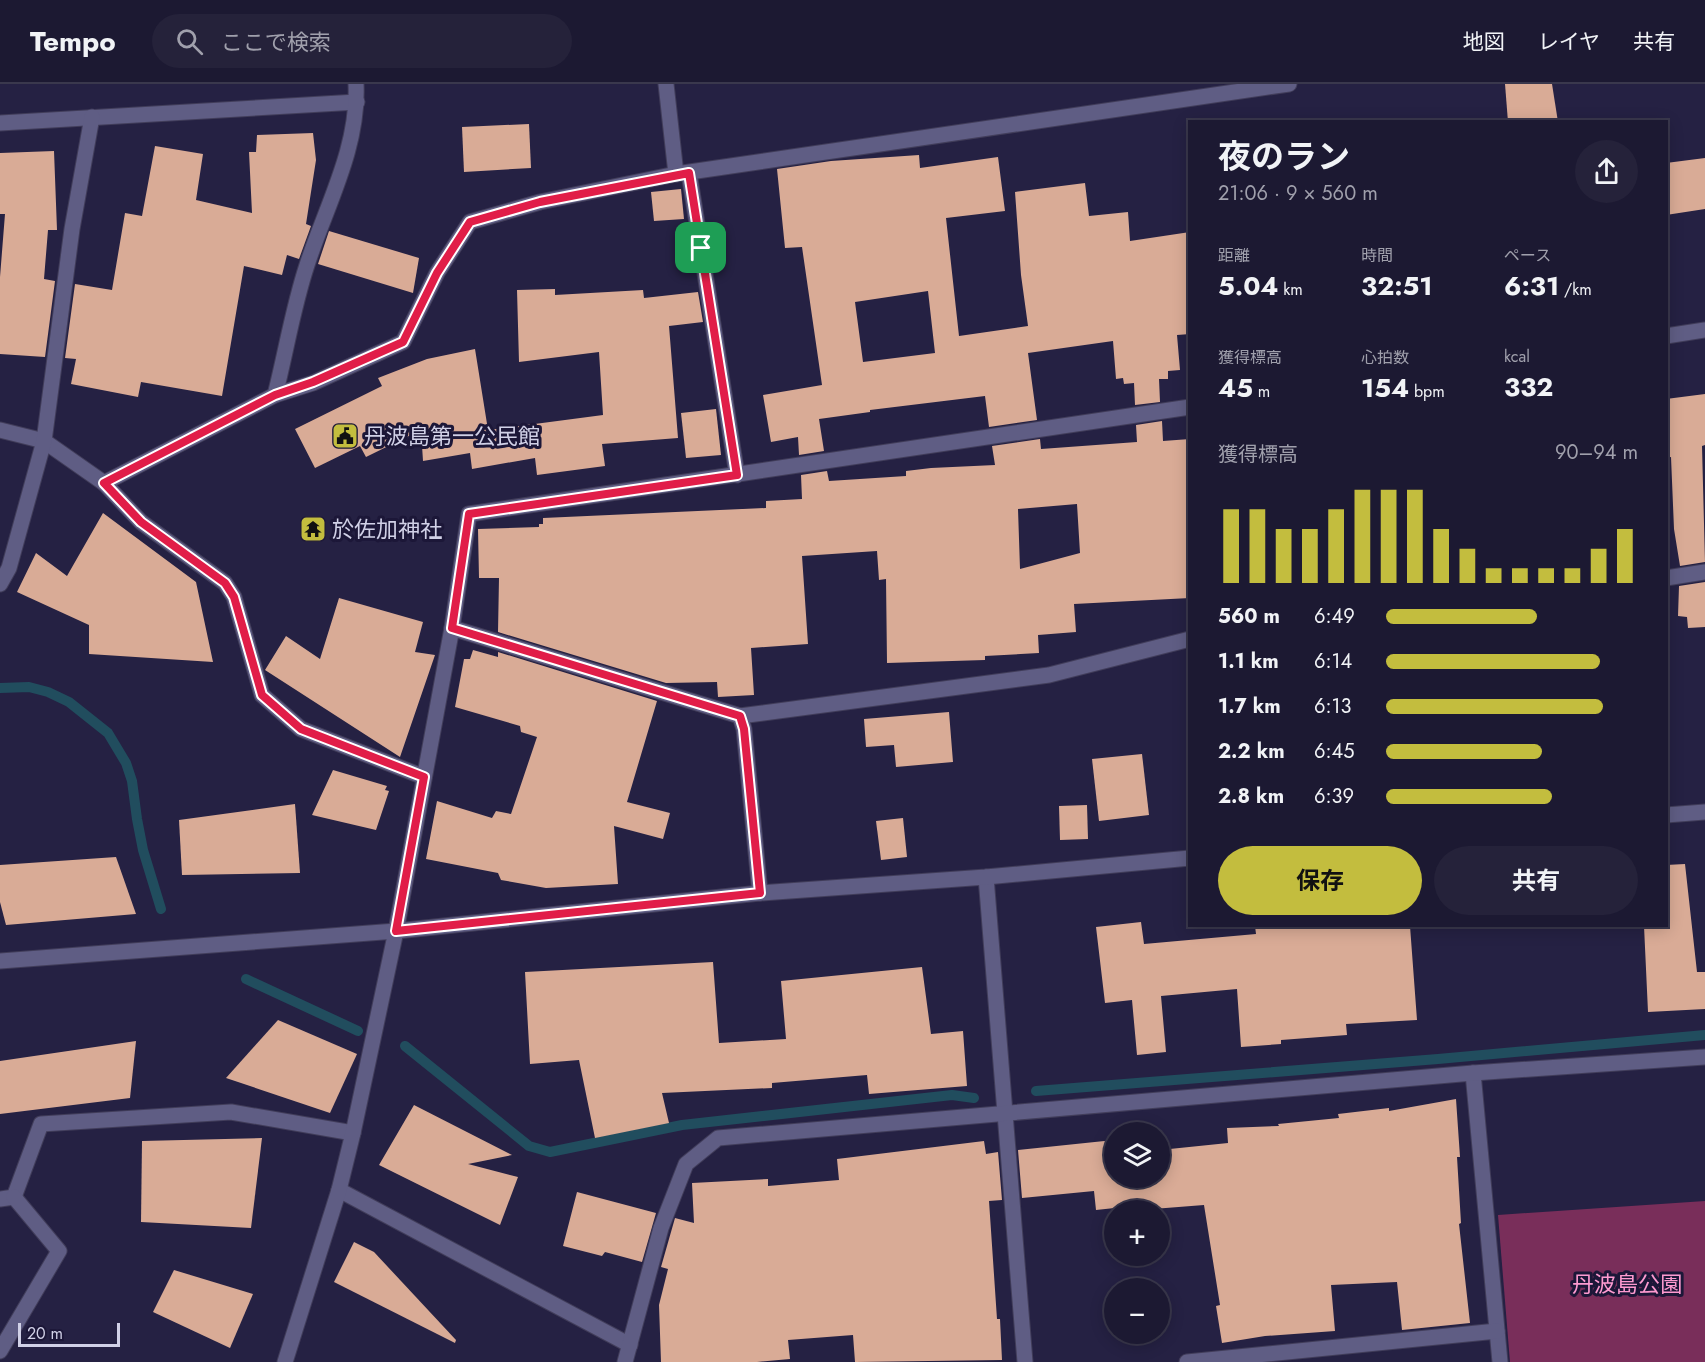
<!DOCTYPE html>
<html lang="ja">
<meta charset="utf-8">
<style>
body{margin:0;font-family:Jost,"Noto Sans JP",sans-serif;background:#25223a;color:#f1f3f6;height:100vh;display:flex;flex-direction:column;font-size:22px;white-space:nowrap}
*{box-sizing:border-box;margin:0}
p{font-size:20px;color:#a0a0ac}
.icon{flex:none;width:33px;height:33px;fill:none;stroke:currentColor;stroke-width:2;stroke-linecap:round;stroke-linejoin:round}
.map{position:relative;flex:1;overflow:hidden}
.sheet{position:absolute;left:1188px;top:36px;width:480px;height:807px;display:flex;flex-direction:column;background:#1c1932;border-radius:0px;box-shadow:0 3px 15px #0003,0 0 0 2px #3a384d}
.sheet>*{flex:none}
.controls{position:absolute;left:1104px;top:1038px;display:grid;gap:12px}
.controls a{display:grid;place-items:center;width:66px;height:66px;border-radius:50%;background:#1c1932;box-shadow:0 3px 15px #0003,0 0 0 2px #3a384d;font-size:30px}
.scale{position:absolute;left:18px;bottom:15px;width:102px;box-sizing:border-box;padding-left:6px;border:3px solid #d1d1e7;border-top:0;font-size:16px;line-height:21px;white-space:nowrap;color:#d1d1e7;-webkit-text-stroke:4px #1c1738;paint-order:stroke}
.pin{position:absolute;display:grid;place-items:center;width:51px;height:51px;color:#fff;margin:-26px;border-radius:12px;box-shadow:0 3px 9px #0006}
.round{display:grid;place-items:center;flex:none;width:63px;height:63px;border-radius:32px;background:#25223a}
.summary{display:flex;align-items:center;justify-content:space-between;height:102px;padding:0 30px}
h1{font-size:33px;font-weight:700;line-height:45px}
.metrics{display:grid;grid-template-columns:repeat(3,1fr);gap:9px;height:102px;padding:6px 30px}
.metrics div{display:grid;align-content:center}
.metrics b{font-size:26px;font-weight:700}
.metrics small{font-size:16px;font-weight:400}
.metrics p{font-size:16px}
.chart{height:168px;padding:12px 30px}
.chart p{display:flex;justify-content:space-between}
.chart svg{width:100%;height:108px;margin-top:6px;stroke:#c3bd3e;stroke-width:6}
.primary-button{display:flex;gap:12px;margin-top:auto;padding:12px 30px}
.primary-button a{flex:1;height:69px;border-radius:36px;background:#c3bd3e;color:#111;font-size:24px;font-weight:700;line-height:69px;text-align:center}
.primary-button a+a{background:#25223a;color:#f1f3f6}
ul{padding:0 30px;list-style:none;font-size:20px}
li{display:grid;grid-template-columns:96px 72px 1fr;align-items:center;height:45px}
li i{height:15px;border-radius:8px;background:#c3bd3e}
header{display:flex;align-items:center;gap:36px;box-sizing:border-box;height:84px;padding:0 30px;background:#1c1932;border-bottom:2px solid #3a384d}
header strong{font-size:28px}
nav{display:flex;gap:33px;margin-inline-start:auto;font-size:21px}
.search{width:420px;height:54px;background:#25223a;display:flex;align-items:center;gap:15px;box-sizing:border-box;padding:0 21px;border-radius:33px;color:#a0a0ac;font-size:22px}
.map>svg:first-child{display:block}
.green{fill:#792e5a}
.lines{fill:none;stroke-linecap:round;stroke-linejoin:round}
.stream{stroke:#214d5e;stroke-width:10}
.building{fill:#d9ab96;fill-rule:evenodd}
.street-casing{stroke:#413d5a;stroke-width:17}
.secondary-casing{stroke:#413d5a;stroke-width:17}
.street{stroke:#5f5d84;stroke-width:15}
.secondary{stroke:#5f5d84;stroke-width:15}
.route-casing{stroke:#fff;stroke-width:12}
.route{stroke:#e11d48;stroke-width:8}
.labels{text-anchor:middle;stroke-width:6;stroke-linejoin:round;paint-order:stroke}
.poi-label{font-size:22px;fill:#d1d1e7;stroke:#1c1738;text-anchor:start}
.park-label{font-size:22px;fill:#fd9ad0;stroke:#1c1738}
</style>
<header>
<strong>Tempo</strong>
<div class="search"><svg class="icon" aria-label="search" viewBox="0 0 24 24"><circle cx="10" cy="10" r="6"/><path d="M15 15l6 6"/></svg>ここで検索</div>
<nav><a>地図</a><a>レイヤ</a><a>共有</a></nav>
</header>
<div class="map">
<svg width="1705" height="1278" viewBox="0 0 1705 1278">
<rect width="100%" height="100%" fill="#252143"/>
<polygon class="green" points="1705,1117 1705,1278 1510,1278 1498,1131"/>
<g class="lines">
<g class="stream">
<polyline points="0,604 29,603 48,608 69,618 108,649 126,679 132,697 137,735 143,766 161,825"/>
<polyline points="246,895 358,947"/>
<polyline points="405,962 529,1062 550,1068 682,1041 952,1011 974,1014"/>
<polyline points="1036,1007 1438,975 1705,951"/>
</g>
</g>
<g class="building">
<polygon points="1505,0 1552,0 1558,38 1508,38"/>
<polygon points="529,40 531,84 464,88 462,43"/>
<polygon points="313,49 316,76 306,140 311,142 299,175 287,171 282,191 244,182 222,312 141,298 138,313 71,300 76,275 65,274 75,200 112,206 125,129 142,132 155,62 203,70 196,116 252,129 249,68 256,68 257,51"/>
<polygon points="54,67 57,146 48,146 44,195 55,197 45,273 0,270 0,193 5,130 0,130 0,69"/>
<path d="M919,71L920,84L998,73L1005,127L946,134L959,252L1028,242L1021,191L1015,108L1085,99L1089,132L1128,128L1130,157L1190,148V250L1177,251L1180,286L1168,287V295H1159L1160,318L1135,321L1134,299L1124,300L1123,294L1116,295L1113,257L1028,269L1037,336L989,343L985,312L870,326V328L819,335L824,367L799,371L798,353L771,358L763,311L822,301L802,163L785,164L777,85L831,77ZM928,207L935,269L863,278L855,218Z"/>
<polygon points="1705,74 1705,125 1666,131 1666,79"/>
<polygon points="681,105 684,135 654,137 651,108"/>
<polygon points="329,147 419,174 413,209 318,180"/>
<polygon points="555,205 555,211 643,206 644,214 698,208 703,238 669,242 678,354 602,360 605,382 537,391 535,374 472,385 470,369 423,377 421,346 366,373 360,362 315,384 295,345 382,302 378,294 427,275 475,265 488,346 603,331 599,268 519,278 517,206"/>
<polygon points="1705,310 1705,361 1702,362 1705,478 1680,482 1674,445 1671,373 1666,374 1666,315"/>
<polygon points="716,325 721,371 686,374 681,329"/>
<path d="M1162,337L1163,357L1190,355V514L1074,520L1076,548L1038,551L1039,569L985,572V576L887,579L886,495L879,496L877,467L802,472L808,560L751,564L754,611L718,613L717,598L666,599L498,548L499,494H479L478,445L539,443V440H543V434L766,424V417L802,415L801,391L827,387L829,397L906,392V387L931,384L995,381L992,362L1040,355L1041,365L1137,358L1136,341ZM1077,420L1080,469L1020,485L1018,425Z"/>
<polygon points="103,429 196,498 213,578 89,570 89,541 17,508 36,469 67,492"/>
<polygon points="1705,498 1705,543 1688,544 1687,533 1678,532 1679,502"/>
<polygon points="339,514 423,538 415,568 435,571 400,673 265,586 286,552 320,575"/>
<polygon points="473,566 498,573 498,568 657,617 627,718 670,729 663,755 614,742 618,800 546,804 501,796 498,789 426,775 437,717 492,734 496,727 511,730 537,653 521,648 520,642 455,623 464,575 470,575"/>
<polygon points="949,628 953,678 896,683 894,661 866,663 864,635"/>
<polygon points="1142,670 1149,731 1099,737 1092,675"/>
<polygon points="333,686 387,702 385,706 389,707 376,746 312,731"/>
<polygon points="295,720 300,789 182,791 179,736"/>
<polygon points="1087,721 1088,755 1060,756 1059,722"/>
<polygon points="903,734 907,773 881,776 876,737"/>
<polygon points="116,773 136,830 6,841 0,818 0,781"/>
<polygon points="1685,780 1697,888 1705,888 1705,925 1648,928 1644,842 1666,842 1666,781"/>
<polygon points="1141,838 1144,860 1256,850 1255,842 1410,842 1417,936 1346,940 1347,951 1281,956 1281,960 1241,963 1237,905 1161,912 1166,968 1137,971 1132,916 1105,919 1096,843"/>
<polygon points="713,878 719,959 786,955 781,897 922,883 931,950 963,947 967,1002 869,1010 867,991 772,999 772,1004 662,1009 669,1039 595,1054 579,976 530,980 525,888"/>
<polygon points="278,936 357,970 330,1029 226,994"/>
<polygon points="136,957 130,1014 0,1030 0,977"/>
<polygon points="1456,1015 1460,1073 1457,1073 1461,1139 1459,1140 1470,1239 1402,1246 1397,1198 1331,1201 1335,1247 1265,1252 1222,1259 1216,1222 1220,1221 1204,1121 1153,1125 1152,1120 1096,1126 1094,1107 1022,1114 1018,1066 1114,1056 1114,1094 1160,1094 1160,1066 1228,1059 1227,1044 1279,1042 1278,1040 1339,1034 1338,1030 1389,1024 1389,1027"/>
<polygon points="414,1021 512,1071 468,1080 518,1093 500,1141 379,1081"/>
<polygon points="262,1054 251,1144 141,1138 142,1057"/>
<polygon points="984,1057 986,1070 998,1068 1002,1116 989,1117 997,1235 1000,1235 1002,1276 855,1278 853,1251 788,1256 790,1275 757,1278 661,1278 659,1221 668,1185 661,1183 675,1134 694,1139 692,1099 768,1095 768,1102 839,1096 837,1075"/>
<polygon points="577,1108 656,1129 642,1178 605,1168 602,1172 563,1162"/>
<polygon points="354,1158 374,1168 456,1256 455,1259 334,1198"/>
<polygon points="174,1186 253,1210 230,1264 153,1228"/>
</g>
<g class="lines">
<g class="street-casing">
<g id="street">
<polyline points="0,39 357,18"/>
<polyline points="689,89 737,391"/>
<polyline points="676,90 1289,0"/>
<polyline points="1666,252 1705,246"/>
<path d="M275,311C286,268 293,223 307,181C326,122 359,64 356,0"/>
<polyline points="0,346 44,357 104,399 275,311 313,299 403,258 437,189 470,138 540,118 676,90 666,0"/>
<polyline points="104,399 141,438 225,499 234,513 262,611 301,645 424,693"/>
<polyline points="1666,494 1705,488"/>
<polyline points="0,500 9,484 44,357 72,145 92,33"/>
<polyline points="452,544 740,632 1049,591 1190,555"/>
<polyline points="740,632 744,645 760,809"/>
<polyline points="986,793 1025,1278"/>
<polyline points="1473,989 1500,1278"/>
<polyline points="339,1106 630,1261"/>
<polyline points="0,1115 14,1113 41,1040 231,1028 353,1049"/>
<polyline points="0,1267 59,1167 14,1113"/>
<polyline points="285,1278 339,1106 353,1049 396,847 452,544 469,430 1190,323"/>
<polyline points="625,1278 661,1144 686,1080 718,1054 1473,989 1705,973"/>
<polyline points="1187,1278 1497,1247"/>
</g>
</g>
<g class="secondary-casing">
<g id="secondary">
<polyline points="1666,731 1705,728"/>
<polyline points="0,877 396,847 760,809 986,793 1190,774"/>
</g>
</g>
<use href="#street" class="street"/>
<use href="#secondary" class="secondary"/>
</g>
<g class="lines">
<g class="route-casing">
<polygon id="route" points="689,89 737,391 469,430 452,544 740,632 744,645 760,809 396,847 424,693 301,645 262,611 234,513 225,499 141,438 104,399 275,311 313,298 403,258 437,189 470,138 540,118"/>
</g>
<use href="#route" class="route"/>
</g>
<defs>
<g id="civic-square" transform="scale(1.35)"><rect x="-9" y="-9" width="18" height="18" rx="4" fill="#c3bd3e" stroke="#1c1738"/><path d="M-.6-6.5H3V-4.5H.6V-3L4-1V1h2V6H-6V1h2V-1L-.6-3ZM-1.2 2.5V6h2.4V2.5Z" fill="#111"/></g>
<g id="temple-square" transform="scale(1.35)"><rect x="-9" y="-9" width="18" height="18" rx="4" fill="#c3bd3e" stroke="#1c1738"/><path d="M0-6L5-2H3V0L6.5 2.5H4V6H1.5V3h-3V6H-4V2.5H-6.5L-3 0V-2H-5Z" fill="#111"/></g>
</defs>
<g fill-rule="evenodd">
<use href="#civic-square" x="345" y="352"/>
<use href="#temple-square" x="313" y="445"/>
</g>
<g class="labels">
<g class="poi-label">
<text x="364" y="360">丹波島第一公民館</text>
<text x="332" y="453">於佐加神社</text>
</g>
<g class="park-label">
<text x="1627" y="1208">丹波島公園</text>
</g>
</g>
</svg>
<div class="controls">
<a><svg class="icon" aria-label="layers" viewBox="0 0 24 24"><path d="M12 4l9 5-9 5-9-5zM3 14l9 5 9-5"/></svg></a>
<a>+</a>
<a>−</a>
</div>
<div class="scale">20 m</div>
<div class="pin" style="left:701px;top:164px;background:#1e9e55"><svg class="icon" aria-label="arrive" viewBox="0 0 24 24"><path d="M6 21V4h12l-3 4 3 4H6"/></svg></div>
<section class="sheet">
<div class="summary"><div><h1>夜のラン</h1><p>21:06 · 9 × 560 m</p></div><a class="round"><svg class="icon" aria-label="share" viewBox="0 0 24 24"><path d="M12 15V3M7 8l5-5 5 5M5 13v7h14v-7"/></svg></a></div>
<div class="metrics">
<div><p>距離</p><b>5.04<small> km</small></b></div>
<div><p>時間</p><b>32:51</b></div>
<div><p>ペース</p><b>6:31<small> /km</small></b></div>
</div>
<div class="metrics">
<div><p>獲得標高</p><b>45<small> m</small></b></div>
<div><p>心拍数</p><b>154<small> bpm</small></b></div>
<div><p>kcal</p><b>332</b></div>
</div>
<div class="chart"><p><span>獲得標高</span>90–94 m</p>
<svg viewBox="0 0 160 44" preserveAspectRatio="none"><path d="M5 44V14M15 44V14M25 44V22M35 44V22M45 44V14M55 44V6M65 44V6M75 44V6M85 44V22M95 44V30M105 44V38M115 44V38M125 44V38M135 44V38M145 44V30M155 44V22"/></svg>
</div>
<ul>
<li><b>560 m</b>6:49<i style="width:60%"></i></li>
<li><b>1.1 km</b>6:14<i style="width:85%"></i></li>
<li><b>1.7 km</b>6:13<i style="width:86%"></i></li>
<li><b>2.2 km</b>6:45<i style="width:62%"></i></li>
<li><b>2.8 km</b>6:39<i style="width:66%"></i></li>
</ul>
<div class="primary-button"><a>保存</a><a>共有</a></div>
</section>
</div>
